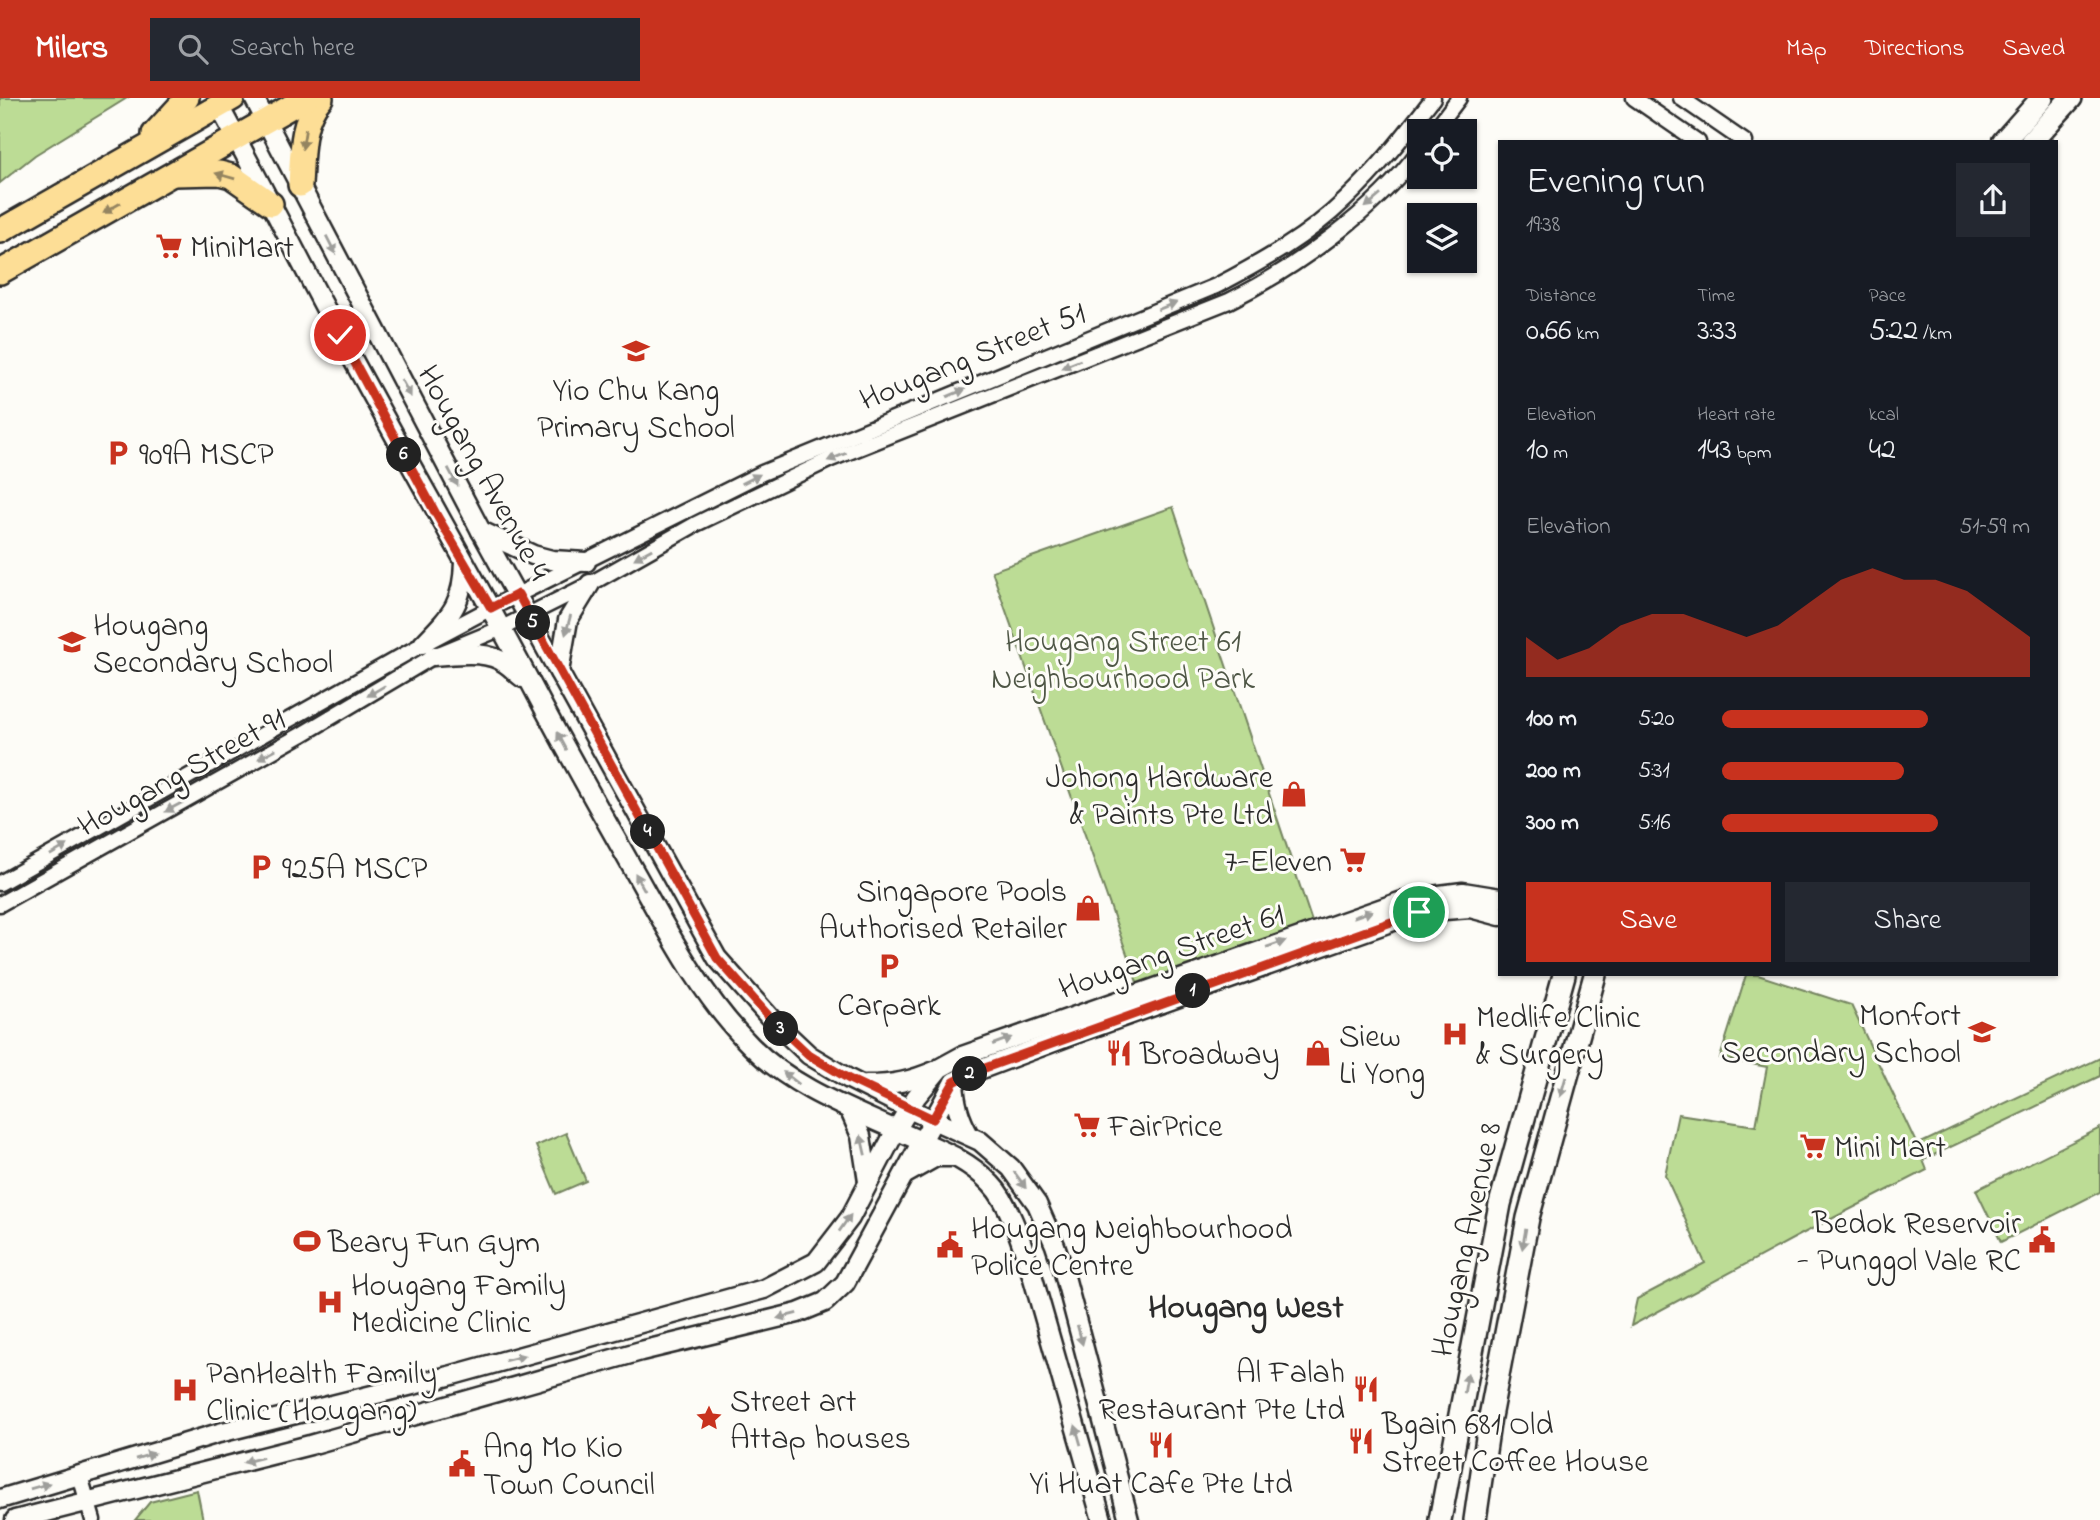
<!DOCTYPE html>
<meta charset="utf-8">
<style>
body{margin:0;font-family:"Indie Flower",sans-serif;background:#242831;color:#f1f3f6;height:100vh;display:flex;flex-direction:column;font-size:26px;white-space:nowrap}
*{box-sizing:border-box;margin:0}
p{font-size:23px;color:#9ea1a6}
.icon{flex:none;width:38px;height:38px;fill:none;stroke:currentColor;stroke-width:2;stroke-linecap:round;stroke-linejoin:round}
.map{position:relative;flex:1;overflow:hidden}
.panel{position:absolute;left:1498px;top:42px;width:560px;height:836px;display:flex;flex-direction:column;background:#171b24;border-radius:0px;box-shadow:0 2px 5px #0004}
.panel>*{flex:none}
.buttons{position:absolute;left:1407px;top:21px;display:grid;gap:14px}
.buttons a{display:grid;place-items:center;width:70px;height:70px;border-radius:0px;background:#171b24;box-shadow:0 2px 5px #0004;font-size:35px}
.pin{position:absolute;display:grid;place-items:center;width:60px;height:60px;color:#fff;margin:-30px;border:4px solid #fff;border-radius:50%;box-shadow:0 2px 7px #0007}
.km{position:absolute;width:35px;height:35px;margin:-18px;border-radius:50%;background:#222;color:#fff;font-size:19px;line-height:35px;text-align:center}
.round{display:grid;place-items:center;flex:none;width:74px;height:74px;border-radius:0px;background:#242831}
.headline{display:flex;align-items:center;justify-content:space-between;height:119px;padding:0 28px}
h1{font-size:38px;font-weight:600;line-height:52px}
.figures{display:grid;grid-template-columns:repeat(3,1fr);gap:10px;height:119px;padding:7px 28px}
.figures div{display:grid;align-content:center}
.figures b{font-size:30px;font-weight:600}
.figures small{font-size:19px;font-weight:400}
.figures p{font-size:19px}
.chart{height:196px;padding:14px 28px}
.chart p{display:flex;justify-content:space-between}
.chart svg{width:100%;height:126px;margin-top:7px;fill:#c8321e;opacity:.7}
.cta{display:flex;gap:14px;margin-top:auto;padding:14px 28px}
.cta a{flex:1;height:80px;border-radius:0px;background:#c8321e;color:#fff;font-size:28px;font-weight:600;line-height:80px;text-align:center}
.cta a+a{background:#242831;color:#f1f3f6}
ul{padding:0 28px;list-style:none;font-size:23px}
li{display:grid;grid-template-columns:112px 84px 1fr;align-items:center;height:52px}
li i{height:18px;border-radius:9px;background:#c8321e}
header{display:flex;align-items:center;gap:42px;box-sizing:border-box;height:98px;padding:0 35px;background:#c8321e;color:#fff}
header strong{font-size:33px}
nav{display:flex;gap:38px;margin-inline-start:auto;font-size:24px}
.search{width:490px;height:63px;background:#242831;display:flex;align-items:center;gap:18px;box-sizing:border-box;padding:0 24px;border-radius:0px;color:#9ea1a6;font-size:26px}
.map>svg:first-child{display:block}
.green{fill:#bcdc95;stroke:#748460;stroke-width:2}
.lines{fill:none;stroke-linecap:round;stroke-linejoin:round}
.minor-casing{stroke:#2b2b2b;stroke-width:19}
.tertiary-casing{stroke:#2b2b2b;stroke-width:23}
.secondary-casing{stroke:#2b2b2b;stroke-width:26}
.primary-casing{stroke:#2b2b2b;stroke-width:28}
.minor{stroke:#fdfcf7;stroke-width:14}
.tertiary{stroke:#fdfcf7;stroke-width:18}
.secondary{stroke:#fdfcf7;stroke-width:21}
.primary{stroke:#fdde96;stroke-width:23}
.oneway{fill:#948460}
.oneway2{fill:#9e9e9b}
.route-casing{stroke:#fff;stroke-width:14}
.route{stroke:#c8321e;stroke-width:9}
.labels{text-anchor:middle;stroke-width:6;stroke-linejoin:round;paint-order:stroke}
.poi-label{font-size:32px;fill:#2b2b2b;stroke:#fdfcf7;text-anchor:start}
.street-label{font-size:32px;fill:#2b2b2b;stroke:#fdfcf7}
.park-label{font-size:32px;fill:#4f5746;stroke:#fdfcf7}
.neighbourhood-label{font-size:33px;font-weight:bold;fill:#2b2b2b;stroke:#fdfcf7}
</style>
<header>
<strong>Milers</strong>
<div class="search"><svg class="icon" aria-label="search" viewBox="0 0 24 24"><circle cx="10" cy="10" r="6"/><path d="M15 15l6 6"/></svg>Search here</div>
<nav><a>Map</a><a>Directions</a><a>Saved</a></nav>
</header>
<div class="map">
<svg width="2100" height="1422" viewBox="0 0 2100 1422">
<rect width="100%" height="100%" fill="#fdfcf7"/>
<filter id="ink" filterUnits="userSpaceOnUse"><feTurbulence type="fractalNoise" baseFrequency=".0143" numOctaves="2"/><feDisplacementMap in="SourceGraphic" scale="14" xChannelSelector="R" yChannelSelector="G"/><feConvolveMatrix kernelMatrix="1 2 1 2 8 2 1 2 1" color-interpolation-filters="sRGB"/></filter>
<g filter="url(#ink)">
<g class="green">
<polygon points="0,0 127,0 35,57 0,85"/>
<polygon points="1173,409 1313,827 1139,890 992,473"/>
<polygon points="1746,877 1758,877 1851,907 1917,1047 2100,960 2100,978 1923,1062 1927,1072 1798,1138 1631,1228 1637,1201 1705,1165 1665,1077 1678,1016 1756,1028 1767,969 1720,960"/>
<polygon points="2100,1030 2100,1094 2001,1144 1976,1092"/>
<polygon points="566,1035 586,1083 556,1096 536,1048"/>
<polygon points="197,1392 203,1422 135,1422 150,1404"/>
</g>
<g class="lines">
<g class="minor-casing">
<g id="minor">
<polyline points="1634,0 1698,44"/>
<polyline points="1681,0 1745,44"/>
<polyline points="1434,33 1459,0"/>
<path d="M0,785L423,546L491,510L762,375L1216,188C1262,164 1308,138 1345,102C1378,71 1406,35 1433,0"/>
<path d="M0,806L301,637L434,558L502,530L590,486L696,426L831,361L1229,203C1296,170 1375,113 1419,53"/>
<polyline points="80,1378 93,1422"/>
</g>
</g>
<g class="tertiary-casing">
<g id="tertiary">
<polyline points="254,0 481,433 717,860 774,924 809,957 849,981 909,1011 980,1043 1011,1070 1037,1106 1055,1147 1063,1171 1129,1422"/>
<path d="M219,8C260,83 298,160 339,236C404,357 473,476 537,597C569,658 603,718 637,778C670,837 702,899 751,948C792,989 845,1009 896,1032C930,1048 965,1058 991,1086C1011,1106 1024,1153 1033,1180L1102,1422"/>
<polyline points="481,433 533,457 552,462 586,464"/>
<path d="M423,546C452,516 463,506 464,464"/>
<path d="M434,558C456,557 487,551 506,566C512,570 517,576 523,580"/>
<polyline points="559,574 568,522 590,486"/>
<path d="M954,984C955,1005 959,1019 969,1037"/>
<path d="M866,987C894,987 911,983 937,972"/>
<polyline points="850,1013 861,1038 868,1083"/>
<polyline points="904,1077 936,1059 955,1059"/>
<polyline points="0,1401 219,1335 449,1278 764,1191 816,1164 850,1120 896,1032 916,999 940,970 962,958 1408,801 1463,794 1500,800"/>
<polyline points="15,1422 310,1347 641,1253 798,1215 825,1204 845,1185 954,984 971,975 1072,937 1419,814 1470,810 1500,818"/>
</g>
</g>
<g class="secondary-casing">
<g id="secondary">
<polyline points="2003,44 2042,0"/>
<polyline points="2031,44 2071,0"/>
<polyline points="1440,1422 1500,1106 1564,877"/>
<polyline points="1475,1422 1490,1319 1528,1120 1595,877"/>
</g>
</g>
<g class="primary-casing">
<g id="primary">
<polyline points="154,36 187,0"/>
<polyline points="174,76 219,75 231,78 271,106"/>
<path d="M300,87C302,58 300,22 321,0"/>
<polyline points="0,133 233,0"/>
<polyline points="0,174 306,0"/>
</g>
</g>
<use href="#minor" class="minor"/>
<use href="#tertiary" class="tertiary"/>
<use href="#secondary" class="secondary"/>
<use href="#primary" class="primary"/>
</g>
<defs><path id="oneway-solid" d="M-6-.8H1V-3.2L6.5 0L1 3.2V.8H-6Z" transform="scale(1.75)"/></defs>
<g class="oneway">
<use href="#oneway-solid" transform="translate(304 41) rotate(99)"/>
<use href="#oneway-solid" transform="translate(225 78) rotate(-164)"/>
<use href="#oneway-solid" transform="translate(112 110) rotate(150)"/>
</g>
<g class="oneway2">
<use href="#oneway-solid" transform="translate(1373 103) rotate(140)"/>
<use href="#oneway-solid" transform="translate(331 147) rotate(63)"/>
<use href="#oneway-solid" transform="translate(1167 208) rotate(-22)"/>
<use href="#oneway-solid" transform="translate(1071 266) rotate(158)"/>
<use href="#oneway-solid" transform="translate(406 290) rotate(61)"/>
<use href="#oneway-solid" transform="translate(956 295) rotate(-22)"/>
<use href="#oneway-solid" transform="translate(837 359) rotate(158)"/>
<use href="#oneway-solid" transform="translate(453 379) rotate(62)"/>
<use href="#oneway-solid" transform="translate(751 381) rotate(-27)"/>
<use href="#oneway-solid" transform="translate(643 456) rotate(151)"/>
<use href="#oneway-solid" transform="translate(568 527) rotate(105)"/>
<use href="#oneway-solid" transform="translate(376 593) rotate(149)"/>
<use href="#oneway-solid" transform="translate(562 643) rotate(-118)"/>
<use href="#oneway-solid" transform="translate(267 656) rotate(151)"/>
<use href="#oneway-solid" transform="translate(174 709) rotate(151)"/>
<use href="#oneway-solid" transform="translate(59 752) rotate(-30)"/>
<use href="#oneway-solid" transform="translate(640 784) rotate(-119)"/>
<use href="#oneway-solid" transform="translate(1363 816) rotate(-19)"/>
<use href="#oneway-solid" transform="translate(1276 846) rotate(-19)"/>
<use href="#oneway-solid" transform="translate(1002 943) rotate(-20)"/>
<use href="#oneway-solid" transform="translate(791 980) rotate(-142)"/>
<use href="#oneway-solid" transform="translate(1563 989) rotate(106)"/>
<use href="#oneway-solid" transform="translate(863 1047) rotate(-103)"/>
<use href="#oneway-solid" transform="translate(1020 1082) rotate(54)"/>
<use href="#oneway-solid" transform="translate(845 1125) rotate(-55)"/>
<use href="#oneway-solid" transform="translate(1524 1141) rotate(100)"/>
<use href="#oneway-solid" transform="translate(787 1218) rotate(166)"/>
<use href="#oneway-solid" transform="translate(1080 1237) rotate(75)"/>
<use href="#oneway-solid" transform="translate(515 1260) rotate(-15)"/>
<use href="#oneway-solid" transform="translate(1466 1285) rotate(-80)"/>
<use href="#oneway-solid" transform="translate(1078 1337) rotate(-106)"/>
<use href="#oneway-solid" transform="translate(145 1358) rotate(-17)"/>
<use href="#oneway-solid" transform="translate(253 1362) rotate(165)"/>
<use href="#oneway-solid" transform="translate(40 1388) rotate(-16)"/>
</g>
</g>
<g class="lines" filter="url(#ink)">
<g class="route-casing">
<polyline id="route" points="340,237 436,416 491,510 518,496 717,860 774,924 809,957 849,981 933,1021 954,984 971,975 1419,814"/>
</g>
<use href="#route" class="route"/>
</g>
<defs>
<g id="supermarket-bare" transform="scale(2.1)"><path d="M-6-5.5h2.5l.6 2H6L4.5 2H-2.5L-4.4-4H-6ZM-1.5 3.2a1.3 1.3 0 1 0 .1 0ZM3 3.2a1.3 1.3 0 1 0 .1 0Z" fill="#c8321e" stroke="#fdfcf7" stroke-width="2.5" paint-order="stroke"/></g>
<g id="school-bare" transform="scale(2.1)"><path d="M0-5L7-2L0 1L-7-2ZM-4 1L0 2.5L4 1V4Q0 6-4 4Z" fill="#c8321e" stroke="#fdfcf7" stroke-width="2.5" paint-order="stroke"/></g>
<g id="parking-bare" transform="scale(2.1)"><path d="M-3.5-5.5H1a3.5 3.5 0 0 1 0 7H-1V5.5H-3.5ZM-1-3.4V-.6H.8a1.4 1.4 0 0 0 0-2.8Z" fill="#c8321e" stroke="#fdfcf7" stroke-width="2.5" paint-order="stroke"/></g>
<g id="shop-bare" transform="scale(2.1)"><path d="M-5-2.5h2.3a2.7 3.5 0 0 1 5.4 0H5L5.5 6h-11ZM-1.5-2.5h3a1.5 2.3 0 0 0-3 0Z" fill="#c8321e" stroke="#fdfcf7" stroke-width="2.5" paint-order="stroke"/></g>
<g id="hospital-bare" transform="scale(2.1)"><path d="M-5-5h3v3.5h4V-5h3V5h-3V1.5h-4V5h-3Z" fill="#c8321e" stroke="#fdfcf7" stroke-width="2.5" paint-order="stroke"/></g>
<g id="restaurant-bare" transform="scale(2.1)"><path d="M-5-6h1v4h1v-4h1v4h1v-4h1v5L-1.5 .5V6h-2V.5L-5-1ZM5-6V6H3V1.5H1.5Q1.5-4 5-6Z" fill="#c8321e" stroke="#fdfcf7" stroke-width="2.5" paint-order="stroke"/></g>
<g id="civic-bare" transform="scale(2.1)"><path d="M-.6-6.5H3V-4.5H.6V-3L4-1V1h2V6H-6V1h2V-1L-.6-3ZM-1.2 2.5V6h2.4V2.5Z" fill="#c8321e" stroke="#fdfcf7" stroke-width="2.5" paint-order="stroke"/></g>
<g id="stadium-bare" transform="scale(2.1)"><path d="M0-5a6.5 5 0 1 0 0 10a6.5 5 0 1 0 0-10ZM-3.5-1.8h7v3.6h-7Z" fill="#c8321e" stroke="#fdfcf7" stroke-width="2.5" paint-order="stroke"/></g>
<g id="sight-bare" transform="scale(2.1)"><path d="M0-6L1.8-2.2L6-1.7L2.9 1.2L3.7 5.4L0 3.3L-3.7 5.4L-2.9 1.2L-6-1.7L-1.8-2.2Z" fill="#c8321e" stroke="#fdfcf7" stroke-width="2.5" paint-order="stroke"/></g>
</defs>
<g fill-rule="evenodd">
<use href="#supermarket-bare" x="169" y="148"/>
<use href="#school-bare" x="636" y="253"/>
<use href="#parking-bare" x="118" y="355"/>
<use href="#school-bare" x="72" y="544"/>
<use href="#shop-bare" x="1294" y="696"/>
<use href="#supermarket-bare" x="1353" y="762"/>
<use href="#parking-bare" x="261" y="769"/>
<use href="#shop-bare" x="1088" y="810"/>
<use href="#parking-bare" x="889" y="868"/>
<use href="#school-bare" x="1982" y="934"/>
<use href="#hospital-bare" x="1455" y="936"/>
<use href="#restaurant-bare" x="1119" y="955"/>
<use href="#shop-bare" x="1318" y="955"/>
<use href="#supermarket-bare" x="1087" y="1027"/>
<use href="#supermarket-bare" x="1813" y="1048"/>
<use href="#civic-bare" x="2042" y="1142"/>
<use href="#stadium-bare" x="307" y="1143"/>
<use href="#civic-bare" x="950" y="1147"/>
<use href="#hospital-bare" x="330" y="1204"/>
<use href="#restaurant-bare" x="1366" y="1291"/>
<use href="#hospital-bare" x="185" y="1292"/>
<use href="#sight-bare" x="709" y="1320"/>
<use href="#restaurant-bare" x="1361" y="1343"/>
<use href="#restaurant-bare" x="1161" y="1347"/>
<use href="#civic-bare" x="462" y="1366"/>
</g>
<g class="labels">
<g class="poi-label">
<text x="190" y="159">MiniMart</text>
<text x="636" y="302" text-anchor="middle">Yio Chu Kang<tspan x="636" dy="37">Primary School</tspan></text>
<text x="139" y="366">909A MSCP</text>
<text x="93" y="537">Hougang<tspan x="93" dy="37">Secondary School</tspan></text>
<text x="1273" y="689" text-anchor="end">Johong Hardware<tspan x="1273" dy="37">&amp; Paints Pte Ltd</tspan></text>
<text x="1332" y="773" text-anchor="end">7-Eleven</text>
<text x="282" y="780">925A MSCP</text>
<text x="1067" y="803" text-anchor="end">Singapore Pools<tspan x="1067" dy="37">Authorised Retailer</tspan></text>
<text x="889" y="917" text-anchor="middle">Carpark</text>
<text x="1961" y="927" text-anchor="end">Monfort<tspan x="1961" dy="37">Secondary School</tspan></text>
<text x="1476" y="929">Medlife Clinic<tspan x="1476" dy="37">&amp; Surgery</tspan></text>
<text x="1339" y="948">Siew<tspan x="1339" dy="37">Li Yong</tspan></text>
<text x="1140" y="966">Broadway</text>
<text x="1108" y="1038">FairPrice</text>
<text x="1834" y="1059">Mini Mart</text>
<text x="2021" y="1135" text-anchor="end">Bedok Reservoir<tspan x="2021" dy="37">- Punggol Vale RC</tspan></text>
<text x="971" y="1140">Hougang Neighbourhood<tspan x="971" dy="37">Police Centre</tspan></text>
<text x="328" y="1154">Beary Fun Gym</text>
<text x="351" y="1197">Hougang Family<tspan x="351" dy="37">Medicine Clinic</tspan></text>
<text x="1345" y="1284" text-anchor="end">Al Falah<tspan x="1345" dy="37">Restaurant Pte Ltd</tspan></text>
<text x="206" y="1285">PanHealth Family<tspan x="206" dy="37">Clinic (Hougang)</tspan></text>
<text x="730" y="1313">Street art<tspan x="730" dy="37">Attap houses</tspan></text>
<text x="1382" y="1336">Bgain 681 Old<tspan x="1382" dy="37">Street Coffee House</tspan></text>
<text x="483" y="1359">Ang Mo Kio<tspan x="483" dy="37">Town Council</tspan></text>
<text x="1161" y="1395" text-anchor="middle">Yi Huat Cafe Pte Ltd</text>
</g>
<g class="street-label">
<text transform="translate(972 257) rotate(-22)" y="11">Hougang Street 51</text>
<text transform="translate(485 374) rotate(61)" y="11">Hougang Avenue 4</text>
<text transform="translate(181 673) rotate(-29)" y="11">Hougang Street 91</text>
<text transform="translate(1171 852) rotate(-19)" y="11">Hougang Street 61</text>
<text transform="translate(1465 1141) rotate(-78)" y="11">Hougang Avenue 8</text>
</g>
<g class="park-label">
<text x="1123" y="553">Hougang Street 61<tspan x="1123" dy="37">Neighbourhood Park</tspan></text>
</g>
<g class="neighbourhood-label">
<text x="1246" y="1219">Hougang West</text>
</g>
</g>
</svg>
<div class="buttons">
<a><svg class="icon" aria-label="locate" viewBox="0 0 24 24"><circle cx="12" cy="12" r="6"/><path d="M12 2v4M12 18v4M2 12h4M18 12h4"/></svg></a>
<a><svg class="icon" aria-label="layers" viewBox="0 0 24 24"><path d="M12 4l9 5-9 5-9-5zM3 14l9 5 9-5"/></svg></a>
</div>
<div class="pin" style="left:1419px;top:814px;background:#1e9e55"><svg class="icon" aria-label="arrive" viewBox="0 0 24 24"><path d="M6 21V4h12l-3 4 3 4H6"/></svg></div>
<div class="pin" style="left:340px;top:237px;background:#d93025"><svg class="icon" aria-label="check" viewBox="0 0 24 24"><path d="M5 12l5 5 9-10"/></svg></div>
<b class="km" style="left:1193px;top:893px">1</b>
<b class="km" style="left:970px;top:976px">2</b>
<b class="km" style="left:781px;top:931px">3</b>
<b class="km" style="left:648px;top:734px">4</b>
<b class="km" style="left:533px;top:525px">5</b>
<b class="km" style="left:404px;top:357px">6</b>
<section class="panel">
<div class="headline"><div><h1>Evening run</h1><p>19:38</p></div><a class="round"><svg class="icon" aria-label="share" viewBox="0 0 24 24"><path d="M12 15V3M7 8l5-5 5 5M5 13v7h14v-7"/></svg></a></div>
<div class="figures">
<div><p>Distance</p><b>0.66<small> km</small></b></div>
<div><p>Time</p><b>3:33</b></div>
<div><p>Pace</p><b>5:22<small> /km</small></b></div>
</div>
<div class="figures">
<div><p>Elevation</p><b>10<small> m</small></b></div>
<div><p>Heart rate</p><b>143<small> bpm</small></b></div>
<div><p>kcal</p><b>42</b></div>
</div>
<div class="chart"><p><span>Elevation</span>51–59 m</p>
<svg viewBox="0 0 160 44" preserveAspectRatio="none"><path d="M0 44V30L10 38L20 34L30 26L40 22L50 22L60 26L70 30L80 26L90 18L100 10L110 6L120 10L130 10L140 14L150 22L160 30V44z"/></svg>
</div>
<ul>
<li><b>100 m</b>5:20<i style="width:67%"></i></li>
<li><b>200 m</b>5:31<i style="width:59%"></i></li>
<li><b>300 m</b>5:16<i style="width:70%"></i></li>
</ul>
<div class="cta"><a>Save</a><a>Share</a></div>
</section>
</div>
